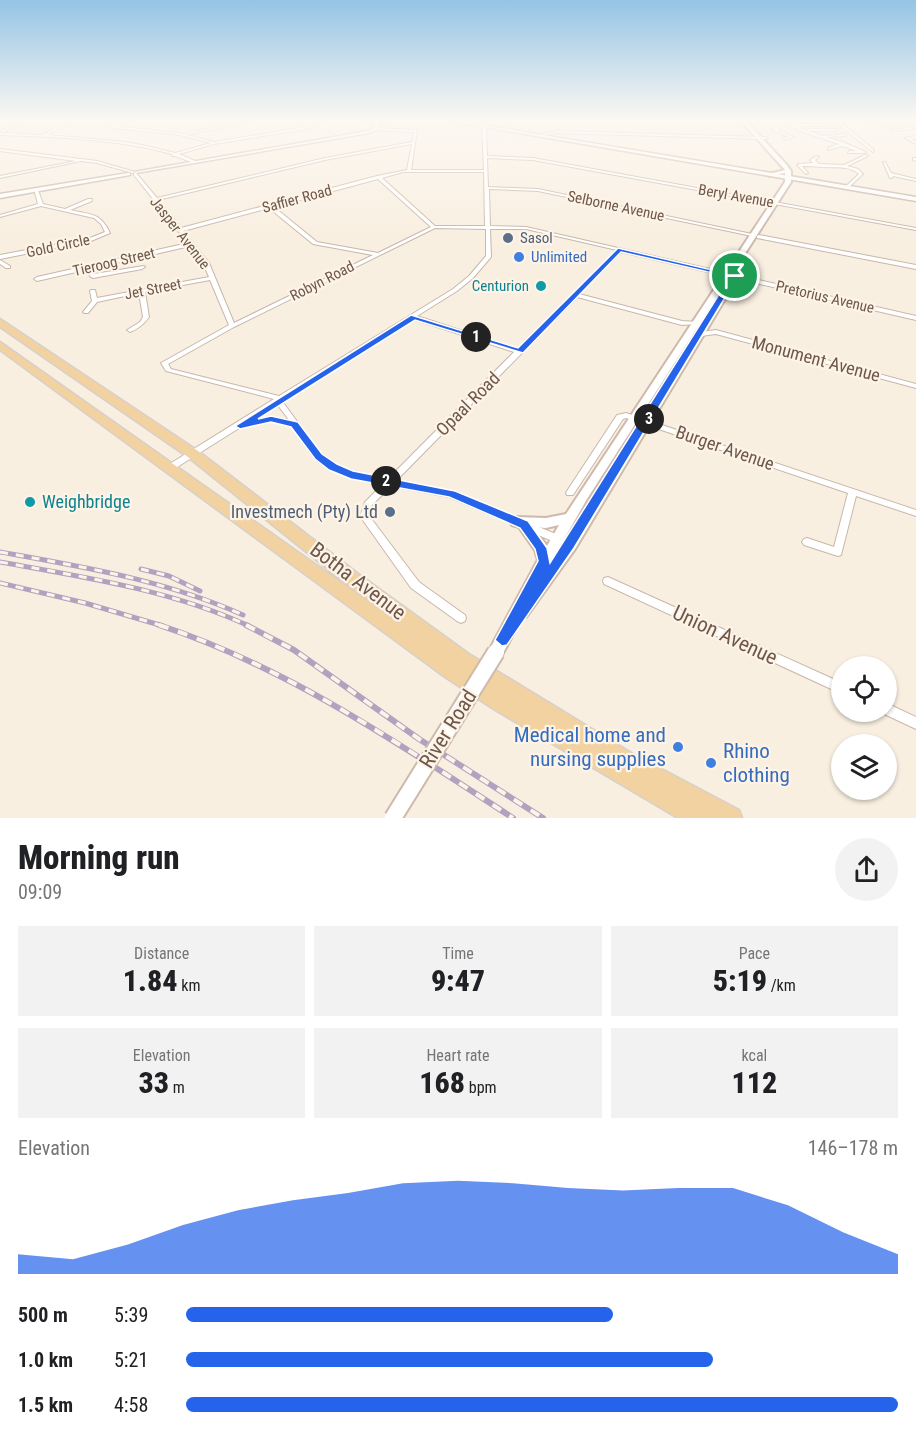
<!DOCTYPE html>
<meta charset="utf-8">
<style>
body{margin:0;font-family:"Roboto Condensed",sans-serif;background:#f2f2f2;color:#202124;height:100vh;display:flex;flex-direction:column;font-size:22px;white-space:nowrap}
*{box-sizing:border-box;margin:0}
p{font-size:20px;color:#757577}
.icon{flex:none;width:33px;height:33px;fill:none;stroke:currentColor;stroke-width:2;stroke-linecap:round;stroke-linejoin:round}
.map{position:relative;height:818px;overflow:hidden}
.details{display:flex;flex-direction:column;background:#fff;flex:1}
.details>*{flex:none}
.fabs{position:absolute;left:831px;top:656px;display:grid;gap:12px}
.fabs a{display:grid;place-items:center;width:66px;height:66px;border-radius:50%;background:#fff;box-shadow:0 2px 4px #0004;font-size:30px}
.pin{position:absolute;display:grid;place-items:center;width:51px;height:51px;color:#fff;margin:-26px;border:3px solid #fff;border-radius:50%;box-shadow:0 2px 6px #0007}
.km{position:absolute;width:30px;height:30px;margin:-15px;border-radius:50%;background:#222;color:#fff;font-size:16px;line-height:30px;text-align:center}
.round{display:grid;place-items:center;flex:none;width:63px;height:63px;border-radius:32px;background:#f2f2f2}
.summary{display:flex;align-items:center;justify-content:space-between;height:102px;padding:0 18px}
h1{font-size:33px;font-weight:800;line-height:45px}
.stats{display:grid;grid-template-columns:repeat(3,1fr);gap:9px;height:102px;padding:6px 18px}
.stats div{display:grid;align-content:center;border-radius:0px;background:#f2f2f2;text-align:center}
.stats b{font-size:30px;font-weight:800}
.stats small{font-size:16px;font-weight:400}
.stats p{font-size:16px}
.chart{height:168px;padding:12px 18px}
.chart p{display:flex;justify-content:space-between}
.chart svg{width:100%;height:108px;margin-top:6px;fill:#2563eb;opacity:.7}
ul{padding:0 18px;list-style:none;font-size:20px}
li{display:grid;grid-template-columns:96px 72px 1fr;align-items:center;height:45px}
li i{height:15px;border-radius:8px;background:#2563eb}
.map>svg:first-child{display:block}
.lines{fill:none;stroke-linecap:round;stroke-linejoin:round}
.minor-casing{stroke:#c8b7aa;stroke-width:2}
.tertiary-casing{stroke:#c8b7aa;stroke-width:3}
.secondary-casing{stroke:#ceb9aa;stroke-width:4}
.primary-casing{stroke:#d6d0cd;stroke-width:3}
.minor{fill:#fff;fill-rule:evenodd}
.tertiary{fill:#fff;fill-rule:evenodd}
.secondary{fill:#fff;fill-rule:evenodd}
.primary{fill:#f2d2a0;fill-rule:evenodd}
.rail-far1-casing{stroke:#b2a2c0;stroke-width:5}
.rail-casing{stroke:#b2a2c0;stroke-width:6}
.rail-far1{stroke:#fdf4e7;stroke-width:3;stroke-dasharray:8;stroke-linecap:butt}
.rail{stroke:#fdf4e7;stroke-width:4;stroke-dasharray:10;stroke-linecap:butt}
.secondary-bridge-casing{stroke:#ceb9aa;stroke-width:20;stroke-linecap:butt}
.secondary-bridge{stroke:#fff;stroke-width:16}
.route{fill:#2563eb;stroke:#fff;stroke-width:1.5;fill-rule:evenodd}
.service-dot{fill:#5c6f8a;stroke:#fdf4e7;stroke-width:2}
.shop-dot{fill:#3f7fe0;stroke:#fdf4e7;stroke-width:2}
.culture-dot{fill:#0f9aa8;stroke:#fdf4e7;stroke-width:2}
.labels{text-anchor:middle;stroke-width:4.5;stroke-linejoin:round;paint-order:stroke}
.far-street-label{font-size:15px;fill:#6e574b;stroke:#fdf4e7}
.far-service-label{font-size:15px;fill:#4e5e75;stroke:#fdf4e7;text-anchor:start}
.far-shop-label{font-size:15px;fill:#366cbe;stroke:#fdf4e7;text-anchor:start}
.far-culture-label{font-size:15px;fill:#0d838f;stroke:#fdf4e7;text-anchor:end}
.street-label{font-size:18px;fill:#6e574b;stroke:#fdf4e7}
.culture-label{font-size:18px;fill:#0d838f;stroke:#fdf4e7;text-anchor:start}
.service-label{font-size:18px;fill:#4e5e75;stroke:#fdf4e7;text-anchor:end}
.near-street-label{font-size:21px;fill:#6e574b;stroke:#fdf4e7}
.near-shop-label{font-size:21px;fill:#366cbe;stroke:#fdf4e7;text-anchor:end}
</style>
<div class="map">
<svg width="916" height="818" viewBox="0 0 916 818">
<rect width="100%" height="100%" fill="#f9efe1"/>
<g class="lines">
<g class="minor-casing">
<g id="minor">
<path d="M18,121H23L2,133L43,135L67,121H71L48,135L126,142L151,147L175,153L211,143L180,135L115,128L110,125L112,121H116L114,125L116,126L184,134L246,121H253L187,135L214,142L311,126L319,121H323L312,128L214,144L179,154L195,161L196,162L194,163L175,156H172V154C116,139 58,137 0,135V133H2L1,131Z"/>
<polygon points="361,121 380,121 378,122"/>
<polygon points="785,121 789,121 777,130 794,137 785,140 784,138 789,137 772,130"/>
<polygon points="790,121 794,121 797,124 830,124 829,126 799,126 802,129 845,143 866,152 864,153 848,153 849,151 857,151 842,146 828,150 828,148 839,144 800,131"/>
<polygon points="830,121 916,122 916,124 840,122 874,150 873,152 835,122"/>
<path d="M484,126L486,127L487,156L533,158L916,228V230L533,160L487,158L488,187L538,189L752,234L754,235L752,236L538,191L489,189L490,226L526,227L916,316V320L621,252L579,294L682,321L697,322V324L682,325L577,297L396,481L454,492L563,537L565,540L563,543L560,544L557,543L449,497L391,486L372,505L370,517L419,582L465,615L466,618L465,621L461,623L457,621L411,588L362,519L360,517L365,502L383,484C359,479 333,476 315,458C307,449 300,436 293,426L271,421L247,426L244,425L174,469H168L167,467L168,465L274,399L166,371L161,363L229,325L210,280L145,292L149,317C144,324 138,329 130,332L127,330L140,322L143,317L139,293L97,302L88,313H84L83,312L92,301L90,291L91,290H95L97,298L209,277L203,263L190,246L90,269L94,274L144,266L145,267L142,269L93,278L91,277L85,270L37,281L34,279L37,277L188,243L154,201H152L153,199L134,175V173H136L157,198L325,158L412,142L414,132L375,130L376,128L417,130L411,170H484L482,127ZM412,144L407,170L377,176L181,228L158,200L325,160ZM403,172H484L485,226H435L382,178ZM378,179L431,227L378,253L317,242L274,207ZM269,208L313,244L373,255L234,323L209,263L183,231ZM435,228L486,229V256L469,276L453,289L279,396L171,369L168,364L234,327ZM490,229H526L617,250L518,349L417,316L457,291L473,278L491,257ZM413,319L514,352L388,479L353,472L336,465L321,454L282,401ZM277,404L289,420L271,417L251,421Z"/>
<polygon points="912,127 913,129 893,131 891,130"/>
<polygon points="809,129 835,129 837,130 835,131 808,131"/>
<polygon points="556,131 766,137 768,138 766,139 556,133 539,137 537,136"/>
<polygon points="845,134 846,136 825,137 823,136"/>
<polygon points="916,136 916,138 911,139 916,142 916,144 905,138"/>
<polygon points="0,149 97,161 135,172 133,173 97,163 81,161 0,178 0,176 76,161 0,151"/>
<path d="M865,155L868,156L847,166L858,169L863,174L847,189L845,188V187L859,174C848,165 834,168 821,167C814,166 809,166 802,166L808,173L806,174L797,165L799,164L813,163L810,160L817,156L819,157L815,160L819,164L844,165Z"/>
<polygon points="913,158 916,158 916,161 913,160"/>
<polygon points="883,162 885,162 891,173 916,179 916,181 893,176 892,178 890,178"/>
<path d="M34,189L38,190L43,204L65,209L88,199H92V201L70,210C91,215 100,212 110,233L91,241L0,259V255L90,238L105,232L101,224L94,218L41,206L0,217V215L38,204Z"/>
<polygon points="759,235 916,265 916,269 757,238 757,236"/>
<polygon points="0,260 10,266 10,268 6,268 0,264"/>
<polygon points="716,330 916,384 916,388 716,334 701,336 698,334 701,332"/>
<polygon points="626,413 916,510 916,516 856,496 841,555 838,556 804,545 802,542 804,539 807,538 834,547 848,493 626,418 623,419 573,495 567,495 566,493 567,491 617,415"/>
<polygon points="608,577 842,683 842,694 604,584 603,581 604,578"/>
<polygon points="886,703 916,717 916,729 882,713 881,711 886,711"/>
</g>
</g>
<g class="tertiary-casing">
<g id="tertiary">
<polygon points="376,121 380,121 378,129 369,133 136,173 134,172 368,131 374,128"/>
<polygon points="449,121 459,121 916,197 916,201"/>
<polygon points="128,173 130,173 130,175 0,198 0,194"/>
</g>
</g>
<g class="secondary-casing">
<path id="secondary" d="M741,121H746L786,164L791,171V182L587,499L555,555L740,261L747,259L748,261L575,549L526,617L521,619L501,657L496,659L491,657L488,652L491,647L538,560L535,550L519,527L512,525L511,522L512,519L517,517L546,518L566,514L785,182V173L769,176V174L785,170ZM559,525L547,546L533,527L546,528Z"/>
</g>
<g class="primary-casing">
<polygon id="primary" points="0,319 198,451 357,573 469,654 633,754 739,810 742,818 678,818 492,708 445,677 0,350 0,342 424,641 345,583 188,457 0,327"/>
</g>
<use href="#minor" class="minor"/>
<use href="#tertiary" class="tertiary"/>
<use href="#secondary" class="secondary"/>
<use href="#primary" class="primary"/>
<g class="rail-far1-casing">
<g id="rail-far1">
<path d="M0,552C83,567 165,580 243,615"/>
<path d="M0,562C84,577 171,590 249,626"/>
<polyline points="141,569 169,576 200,591"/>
<polyline points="0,583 85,603 163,626"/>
</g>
</g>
<g class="rail-casing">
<g id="rail">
<path d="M159,625C287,667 401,745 513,818"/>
<polyline points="246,625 294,650 419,739 543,818"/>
</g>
</g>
<use href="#rail-far1" class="rail-far1"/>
<use href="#rail" class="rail"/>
<g class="secondary-bridge-casing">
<polyline id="secondary-bridge" points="393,818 496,652"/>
</g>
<use href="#secondary-bridge" class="secondary-bridge"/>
</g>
<linearGradient id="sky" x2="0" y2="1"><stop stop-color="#95c4e5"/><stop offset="0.51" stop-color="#fcf8f2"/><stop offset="1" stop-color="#fcf8f2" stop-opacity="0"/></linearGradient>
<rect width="916" height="236" fill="url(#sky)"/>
<path class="route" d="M618,248L738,276L574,548L507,645L502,646L495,640L538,561L535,549L520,528L449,497L351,479L329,470L315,459L291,427L271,422L240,429L235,426L411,315L518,348ZM621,252L730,277L550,563L547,548L528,521L455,491L353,471L337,464L322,454L298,422L271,416L258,419L415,320L523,353Z"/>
<g class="service-dot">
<circle cx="508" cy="238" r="6"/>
<circle cx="390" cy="512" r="6"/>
</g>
<g class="shop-dot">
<circle cx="519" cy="257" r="6"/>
<circle cx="678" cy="747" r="6"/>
<circle cx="711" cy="763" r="6"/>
</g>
<g class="culture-dot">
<circle cx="541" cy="286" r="6"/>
<circle cx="30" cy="502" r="6"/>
</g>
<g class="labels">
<g class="far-street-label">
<text transform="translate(736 196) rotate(10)" y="5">Beryl Avenue</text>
<text transform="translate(297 199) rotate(-15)" y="5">Saffier Road</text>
<text transform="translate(616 206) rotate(12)" y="5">Selborne Avenue</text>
<text transform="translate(180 233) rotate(52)" y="5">Jasper Avenue</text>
<text transform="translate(58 246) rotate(-12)" y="5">Gold Circle</text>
<text transform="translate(114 262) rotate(-13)" y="5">Tieroog Street</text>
<text transform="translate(322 281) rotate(-27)" y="5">Robyn Road</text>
<text transform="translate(153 289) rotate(-11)" y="5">Jet Street</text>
<text transform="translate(825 297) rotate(13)" y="5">Pretorius Avenue</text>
</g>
<g class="far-service-label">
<text x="520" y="243">Sasol</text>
</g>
<g class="far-shop-label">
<text x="531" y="262">Unlimited</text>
</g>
<g class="far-culture-label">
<text x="529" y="291">Centurion</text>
</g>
<g class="street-label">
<text transform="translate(816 359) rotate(15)" y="6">Monument Avenue</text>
<text transform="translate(468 404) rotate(-45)" y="6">Opaal Road</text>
<text transform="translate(725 448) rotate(19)" y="6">Burger Avenue</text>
</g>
<g class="culture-label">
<text x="42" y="508">Weighbridge</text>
</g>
<g class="service-label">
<text x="378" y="518">Investmech (Pty) Ltd</text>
</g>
<g class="near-street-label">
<text transform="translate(358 581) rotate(37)" y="7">Botha Avenue</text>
<text transform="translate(725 635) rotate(25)" y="7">Union Avenue</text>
<text transform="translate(448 729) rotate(-58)" y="7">River Road</text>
</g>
<g class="near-shop-label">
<text x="666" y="742">Medical home and<tspan x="666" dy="24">nursing supplies</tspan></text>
<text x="723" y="758" text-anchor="start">Rhino<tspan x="723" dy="24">clothing</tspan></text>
</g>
</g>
</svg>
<div class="fabs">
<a><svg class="icon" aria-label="locate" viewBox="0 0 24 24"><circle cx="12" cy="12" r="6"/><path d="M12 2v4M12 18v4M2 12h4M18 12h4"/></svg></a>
<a><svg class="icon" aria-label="layers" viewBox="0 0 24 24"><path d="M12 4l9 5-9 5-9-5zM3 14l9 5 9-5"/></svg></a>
</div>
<div class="pin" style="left:735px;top:276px;background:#1e9e55"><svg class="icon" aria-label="arrive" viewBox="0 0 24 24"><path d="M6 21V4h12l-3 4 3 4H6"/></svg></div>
<b class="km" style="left:476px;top:337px">1</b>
<b class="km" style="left:386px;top:481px">2</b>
<b class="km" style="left:649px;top:419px">3</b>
</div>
<section class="details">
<div class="summary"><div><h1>Morning run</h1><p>09:09</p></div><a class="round"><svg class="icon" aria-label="share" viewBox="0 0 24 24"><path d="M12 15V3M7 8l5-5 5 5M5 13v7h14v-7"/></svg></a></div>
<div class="stats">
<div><p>Distance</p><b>1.84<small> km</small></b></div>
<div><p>Time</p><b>9:47</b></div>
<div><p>Pace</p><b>5:19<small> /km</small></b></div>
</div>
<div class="stats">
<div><p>Elevation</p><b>33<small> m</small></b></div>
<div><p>Heart rate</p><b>168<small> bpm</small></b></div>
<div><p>kcal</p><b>112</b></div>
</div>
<div class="chart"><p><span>Elevation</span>146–178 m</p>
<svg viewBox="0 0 160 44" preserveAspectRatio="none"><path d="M0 44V36L10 38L20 32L30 24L40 18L50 14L60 11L70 7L80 6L90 7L100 9L110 10L120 9L130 9L140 16L150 27L160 36V44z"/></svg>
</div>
<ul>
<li><b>500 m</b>5:39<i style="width:60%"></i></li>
<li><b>1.0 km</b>5:21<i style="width:74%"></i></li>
<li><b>1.5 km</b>4:58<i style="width:100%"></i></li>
</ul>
</section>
